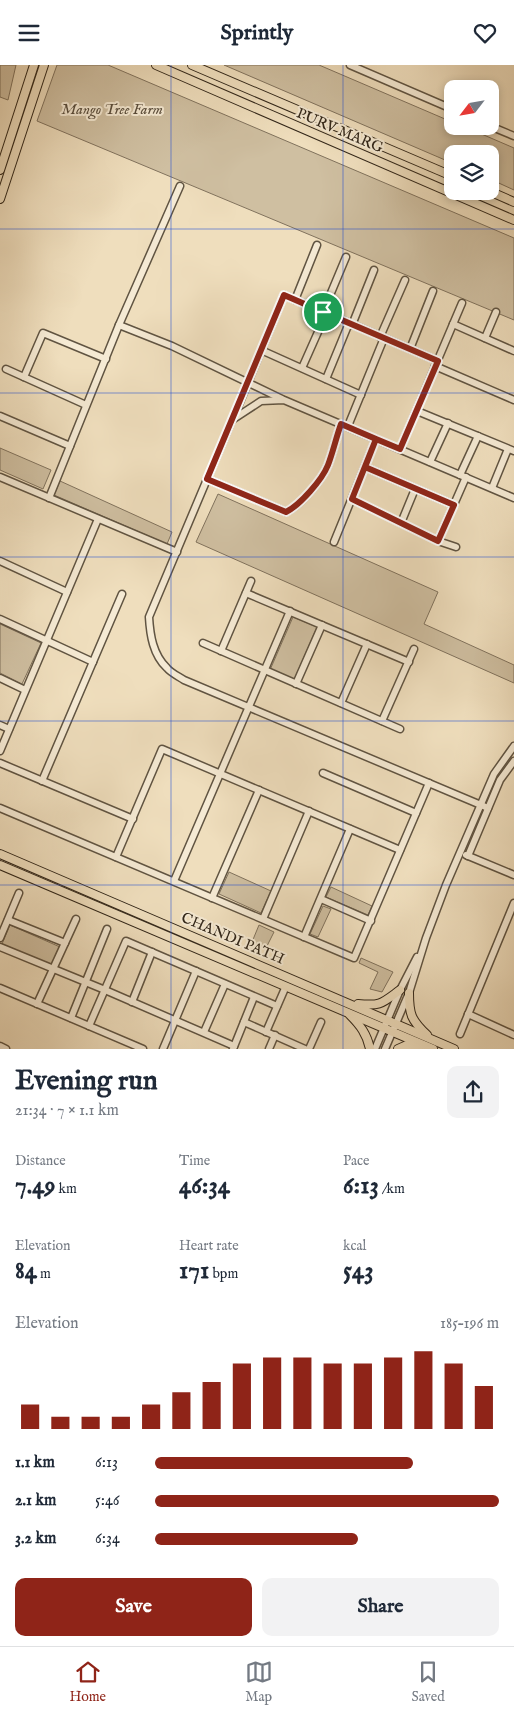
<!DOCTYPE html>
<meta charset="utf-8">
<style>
body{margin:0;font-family:"IM FELL English",serif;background:#f2f2f3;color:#1f2937;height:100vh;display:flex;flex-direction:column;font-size:19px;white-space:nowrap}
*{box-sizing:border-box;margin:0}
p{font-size:16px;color:#747a83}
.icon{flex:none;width:28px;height:28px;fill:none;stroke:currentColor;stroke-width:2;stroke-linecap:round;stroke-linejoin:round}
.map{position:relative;height:984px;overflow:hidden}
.drawer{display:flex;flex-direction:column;background:#fff;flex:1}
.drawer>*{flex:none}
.needle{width:32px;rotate:239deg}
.tools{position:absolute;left:444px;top:15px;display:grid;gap:10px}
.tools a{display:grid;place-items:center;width:55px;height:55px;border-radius:10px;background:#fff;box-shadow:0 2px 8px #0003;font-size:25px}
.pin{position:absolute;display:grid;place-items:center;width:42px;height:42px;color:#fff;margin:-21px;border:2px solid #fff;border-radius:50%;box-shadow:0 1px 5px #0007}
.round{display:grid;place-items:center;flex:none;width:52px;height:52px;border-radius:10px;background:#f2f2f3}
.summary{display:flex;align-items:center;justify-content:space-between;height:85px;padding:0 15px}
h1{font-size:28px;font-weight:800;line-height:38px}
.figures{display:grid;grid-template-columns:repeat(3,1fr);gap:8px;height:85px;padding:5px 15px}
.figures div{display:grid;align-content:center}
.figures b{font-size:25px;font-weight:800}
.figures small{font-size:14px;font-weight:400}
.figures p{font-size:14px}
.chart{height:140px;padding:10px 15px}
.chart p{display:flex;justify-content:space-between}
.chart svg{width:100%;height:90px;margin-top:5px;stroke:#8f2418;stroke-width:6}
.cta{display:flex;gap:10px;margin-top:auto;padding:10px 15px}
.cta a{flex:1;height:58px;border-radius:10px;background:#8f2418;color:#fff;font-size:20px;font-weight:800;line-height:58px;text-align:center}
.cta a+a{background:#f2f2f3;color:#1f2937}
ul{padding:0 15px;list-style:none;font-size:16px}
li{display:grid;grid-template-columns:80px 60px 1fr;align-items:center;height:38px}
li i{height:12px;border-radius:6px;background:#8f2418}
header{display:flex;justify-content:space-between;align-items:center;height:65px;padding:0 15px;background:#fff;font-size:22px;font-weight:800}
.dock{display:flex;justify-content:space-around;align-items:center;height:70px;border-top:1px solid #e0e1e3;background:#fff;font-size:14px;color:#747a83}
.dock a{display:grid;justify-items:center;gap:2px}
.dock .on{color:#8f2418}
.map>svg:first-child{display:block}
.green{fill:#cfbfa1;stroke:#80725d}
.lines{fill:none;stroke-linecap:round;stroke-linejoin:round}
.minor-casing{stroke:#605442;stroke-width:9}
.major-casing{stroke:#312619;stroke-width:10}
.minor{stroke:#f5ead4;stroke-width:6}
.major{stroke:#efdebd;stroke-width:8}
.route-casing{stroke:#fff;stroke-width:10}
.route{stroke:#8f2418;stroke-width:6}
.grid{fill:none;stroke:#1d4ed8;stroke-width:1;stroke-opacity:0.55}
.labels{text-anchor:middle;stroke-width:4;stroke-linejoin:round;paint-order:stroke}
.park-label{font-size:15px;font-style:italic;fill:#584c3b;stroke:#f5ead4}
.street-label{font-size:15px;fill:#312619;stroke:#f5ead4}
</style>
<header><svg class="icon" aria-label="menu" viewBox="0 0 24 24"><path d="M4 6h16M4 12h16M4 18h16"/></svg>Sprintly<svg class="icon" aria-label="heart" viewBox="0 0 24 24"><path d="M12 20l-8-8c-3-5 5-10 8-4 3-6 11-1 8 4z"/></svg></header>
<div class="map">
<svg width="514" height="984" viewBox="0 0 514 984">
<rect width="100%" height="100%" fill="#efdebd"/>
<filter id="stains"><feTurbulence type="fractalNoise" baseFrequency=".004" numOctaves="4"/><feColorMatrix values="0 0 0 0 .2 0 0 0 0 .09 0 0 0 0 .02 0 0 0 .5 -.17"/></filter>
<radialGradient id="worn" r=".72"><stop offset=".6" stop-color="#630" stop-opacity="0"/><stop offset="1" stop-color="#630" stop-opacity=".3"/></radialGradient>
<g class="green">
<polygon points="0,0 16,0 8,35 0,32"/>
<polygon points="57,0 108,0 514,173 514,255 37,56"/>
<polygon points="224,0 319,0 452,57 452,61 463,61 514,83 514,125 490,114 490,89 452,89 452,98"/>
<polygon points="0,383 51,405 43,424 0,405"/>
<polygon points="60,416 172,467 167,479 54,430"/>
<polygon points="218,429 438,527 424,559 514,600 514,618 196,477"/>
<polygon points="293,552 317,562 294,615 270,605"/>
<polygon points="0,559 41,578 22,619 0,608"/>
<polygon points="229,807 271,826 261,848 219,829"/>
<polygon points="331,822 372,841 368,850 326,832"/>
<polygon points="323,841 331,844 318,872 310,869"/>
<polygon points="10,860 60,882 52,900 2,879"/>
<polygon points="259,860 274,867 266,883 252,877"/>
<polygon points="361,893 393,907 382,927 370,924 378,907 359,898"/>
</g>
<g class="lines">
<g class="minor-casing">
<g id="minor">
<polyline points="350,0 452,44"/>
<polyline points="490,61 514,71"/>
<polyline points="295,235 317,180"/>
<polyline points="323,247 346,192"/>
<polyline points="453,259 514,286"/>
<polyline points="119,260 172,281 282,334"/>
<polyline points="352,260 374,205"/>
<polyline points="380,272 405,215"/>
<polyline points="485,273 496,247"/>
<polyline points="410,284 433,226"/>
<polyline points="261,285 361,330"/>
<polyline points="435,301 514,335"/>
<polyline points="302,303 326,249"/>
<polyline points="6,304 86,340"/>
<polyline points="24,312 43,268 106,294"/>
<polyline points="326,314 349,258"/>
<polyline points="417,346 514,386"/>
<polyline points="0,351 70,381"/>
<polyline points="233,354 284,230 438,296"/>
<polyline points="348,361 384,273"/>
<polyline points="400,384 462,238"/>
<polyline points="430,397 448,358"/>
<polyline points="365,402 454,440"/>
<polyline points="460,410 478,371"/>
<polyline points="0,412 177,487"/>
<path d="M207,414L286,447C300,441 322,415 328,400C333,387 336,373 341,359"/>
<polyline points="492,423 508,384"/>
<polyline points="49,433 119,260 180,121"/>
<polyline points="352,434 438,476 456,482"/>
<polyline points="401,458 415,424"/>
<polyline points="438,476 466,412"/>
<polyline points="334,477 376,374"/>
<polyline points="0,496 67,527"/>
<polyline points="246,528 409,597"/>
<polyline points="0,554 93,597"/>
<polyline points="203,578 400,664"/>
<polyline points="221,586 251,516"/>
<polyline points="0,613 25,625"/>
<polyline points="296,619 322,560"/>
<polyline points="341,638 367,579"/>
<polyline points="382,656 414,584"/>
<polyline points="0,660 9,664"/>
<polyline points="0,686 98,454"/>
<polyline points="0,698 133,754"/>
<polyline points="323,708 416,748"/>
<polyline points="42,716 122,529"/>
<polyline points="0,743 354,893 429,718"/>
<path d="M488,743L184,615C178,611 171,608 167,603C153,590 150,570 149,552L232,355L261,336L284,335L514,433"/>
<polyline points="466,790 514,810"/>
<polyline points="468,791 500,715 514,696"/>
<polyline points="116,792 162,684 400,785"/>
<polyline points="174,816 290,546"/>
<polyline points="212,833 259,725"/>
<polyline points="321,834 371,856"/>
<polyline points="263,854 309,746"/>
<polyline points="8,855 65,878"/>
<polyline points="304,872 350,764"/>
<polyline points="0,873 19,828"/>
<polyline points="0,882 105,925 234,981"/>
<polyline points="0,923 143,984"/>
<polyline points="132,937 152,887"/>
<polyline points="37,939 76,854"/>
<polyline points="468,949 514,970"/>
<polyline points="71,953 107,864"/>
<polyline points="244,957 305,984"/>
<polyline points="89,961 126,876 277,941"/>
<polyline points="204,967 225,919"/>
<polyline points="266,967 286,921"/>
<polyline points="460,969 514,838"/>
<polyline points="0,981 6,984"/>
<polyline points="163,984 196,906"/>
<polyline points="233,984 254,932"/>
<polyline points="269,984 275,970"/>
<polyline points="309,984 321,957"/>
<polyline points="375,984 400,925 417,892"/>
<polyline points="385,984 409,928 426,873 446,820 494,709 514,681"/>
</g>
</g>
<g class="major-casing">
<g id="major">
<polyline points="156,0 514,155"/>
<polyline points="192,0 452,111"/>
<polyline points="0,105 34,0"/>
<polyline points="489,126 514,137"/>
<polyline points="0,134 44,0"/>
<polyline points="0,789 454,984"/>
<polyline points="0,800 433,984"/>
<path d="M409,928C409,949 411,955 427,970"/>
<path d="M358,939C381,941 381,939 400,925"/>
<path d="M350,950C360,960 367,969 370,984"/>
<polyline points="398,984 407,980 422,980"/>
</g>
</g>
<use href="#minor" class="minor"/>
<use href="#major" class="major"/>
</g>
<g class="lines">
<g class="route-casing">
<path id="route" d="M323,247L284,230L207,414L286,447C300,440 322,415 328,400C333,387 336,373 341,359L376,374L352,434L438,476L454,440L365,402L376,374L400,384L438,296L323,247"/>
</g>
<use href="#route" class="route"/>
</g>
<path class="grid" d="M171,0V984M343,0V984M0,164H514M0,328H514M0,492H514M0,656H514M0,820H514"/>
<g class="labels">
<g class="park-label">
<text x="112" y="49">Mango Tree Farm</text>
</g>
<g class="street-label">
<text transform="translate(340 65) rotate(23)" y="5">PURV MARG</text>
<text transform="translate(233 873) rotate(23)" y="5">CHANDI PATH</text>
</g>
</g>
<rect width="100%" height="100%" filter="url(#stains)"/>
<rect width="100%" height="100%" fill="url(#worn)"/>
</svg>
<div class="tools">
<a><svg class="needle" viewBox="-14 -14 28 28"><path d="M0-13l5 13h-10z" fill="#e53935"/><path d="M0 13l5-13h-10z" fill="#747a83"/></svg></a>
<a><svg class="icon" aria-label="layers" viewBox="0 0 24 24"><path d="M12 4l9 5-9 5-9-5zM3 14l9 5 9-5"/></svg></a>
</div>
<div class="pin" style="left:323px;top:247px;background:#1e9e55"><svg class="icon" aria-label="arrive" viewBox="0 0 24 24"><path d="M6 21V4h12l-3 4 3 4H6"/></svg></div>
</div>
<section class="drawer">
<div class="summary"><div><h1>Evening run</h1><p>21:34 · 7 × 1.1 km</p></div><a class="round"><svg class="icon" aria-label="share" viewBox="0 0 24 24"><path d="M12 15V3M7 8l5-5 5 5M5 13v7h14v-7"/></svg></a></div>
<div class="figures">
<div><p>Distance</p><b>7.49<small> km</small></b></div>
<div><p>Time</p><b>46:34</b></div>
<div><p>Pace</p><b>6:13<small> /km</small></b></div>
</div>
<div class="figures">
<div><p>Elevation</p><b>84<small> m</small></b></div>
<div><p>Heart rate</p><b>171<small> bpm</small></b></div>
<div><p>kcal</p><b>543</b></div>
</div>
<div class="chart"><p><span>Elevation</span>185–196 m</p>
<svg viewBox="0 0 160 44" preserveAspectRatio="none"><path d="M5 44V32M15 44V38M25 44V38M35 44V38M45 44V32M55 44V26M65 44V21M75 44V12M85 44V9M95 44V9M105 44V12M115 44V12M125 44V9M135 44V6M145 44V12M155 44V23"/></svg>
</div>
<ul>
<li><b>1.1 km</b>6:13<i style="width:75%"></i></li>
<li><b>2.1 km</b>5:46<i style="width:100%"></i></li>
<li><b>3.2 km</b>6:34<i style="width:59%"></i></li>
</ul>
<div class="cta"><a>Save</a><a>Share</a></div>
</section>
<nav class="dock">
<a class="on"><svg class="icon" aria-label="home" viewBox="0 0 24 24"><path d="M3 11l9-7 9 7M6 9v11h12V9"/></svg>Home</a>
<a><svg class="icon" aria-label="map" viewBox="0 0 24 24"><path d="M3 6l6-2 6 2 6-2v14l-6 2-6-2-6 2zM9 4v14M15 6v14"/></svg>Map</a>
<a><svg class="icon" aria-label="saved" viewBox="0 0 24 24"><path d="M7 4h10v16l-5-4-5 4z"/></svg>Saved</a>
</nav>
